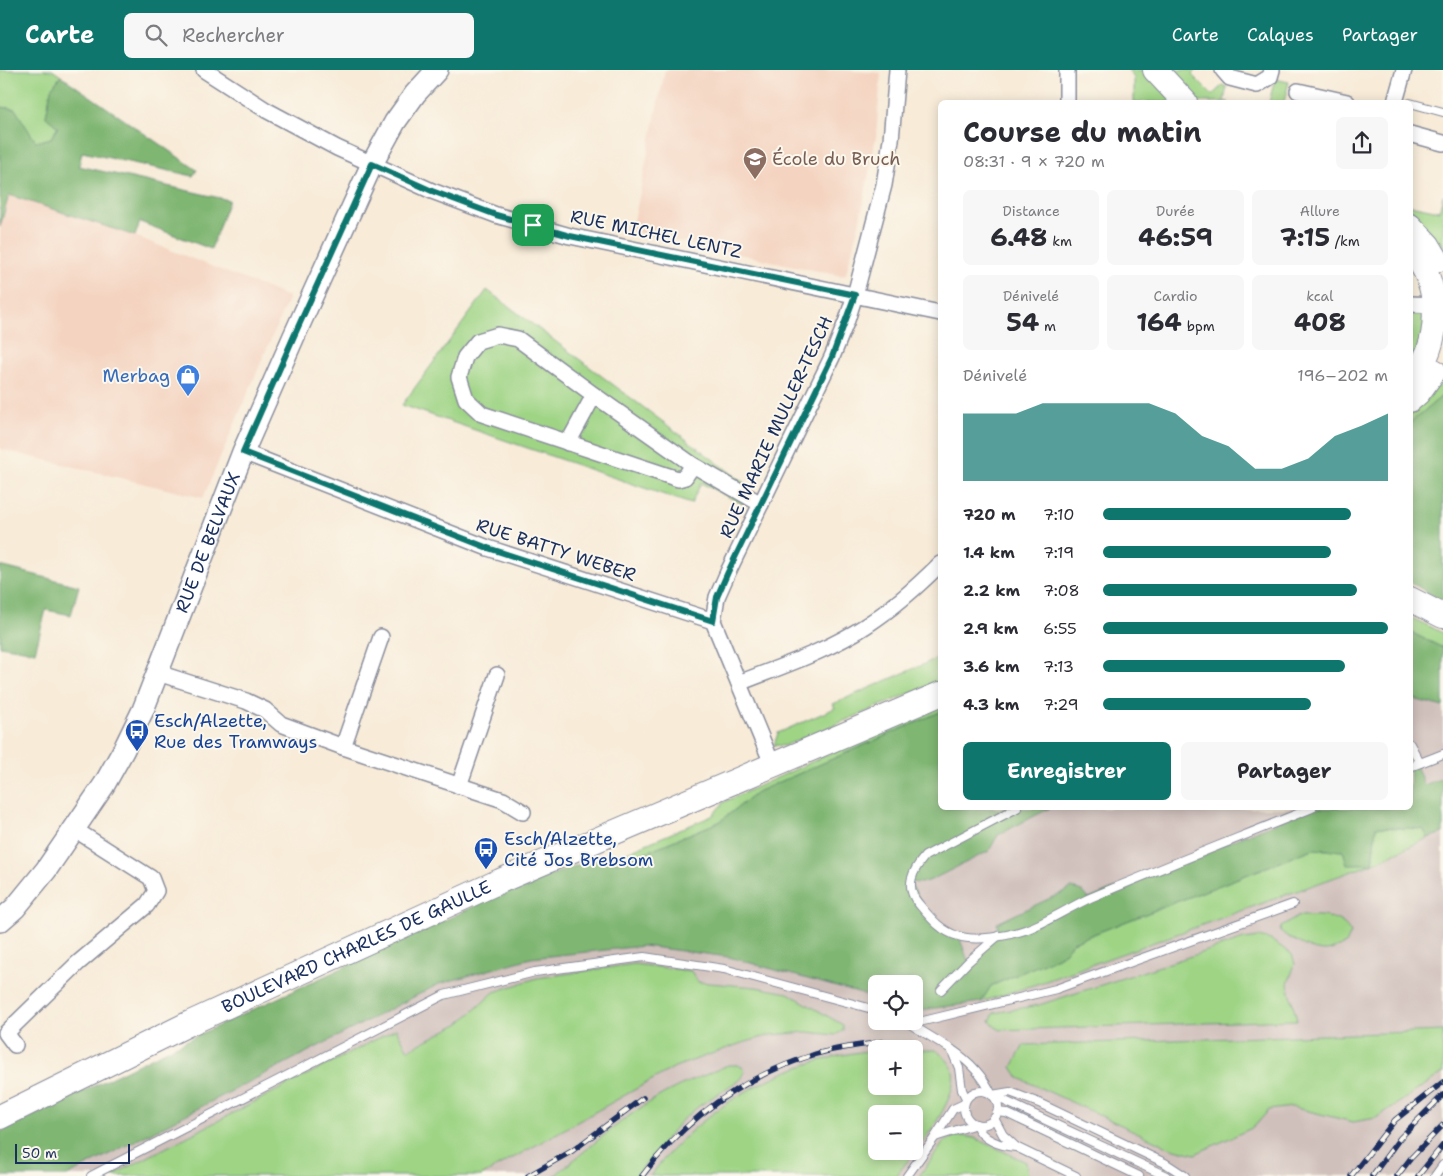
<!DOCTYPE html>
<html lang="fr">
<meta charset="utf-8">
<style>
body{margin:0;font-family:"Shantell Sans",sans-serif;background:#f7f7f7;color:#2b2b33;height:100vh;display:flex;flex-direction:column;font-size:19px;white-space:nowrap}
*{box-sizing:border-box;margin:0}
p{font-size:16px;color:#7c7c81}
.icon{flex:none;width:28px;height:28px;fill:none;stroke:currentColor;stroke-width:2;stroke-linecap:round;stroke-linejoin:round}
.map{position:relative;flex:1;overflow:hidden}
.details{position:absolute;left:938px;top:30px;width:475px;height:710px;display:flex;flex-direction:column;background:#fff;border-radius:8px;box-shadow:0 2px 12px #0003}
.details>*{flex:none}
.tools{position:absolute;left:868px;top:905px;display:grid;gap:10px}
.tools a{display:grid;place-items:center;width:55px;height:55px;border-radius:8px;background:#fff;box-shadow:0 2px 12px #0003;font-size:25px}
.scale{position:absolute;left:15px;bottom:12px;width:115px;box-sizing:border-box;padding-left:5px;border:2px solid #1b2f5e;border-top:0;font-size:14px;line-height:18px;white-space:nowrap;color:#1b2f5e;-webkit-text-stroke:4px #fbf7ec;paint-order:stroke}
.pin{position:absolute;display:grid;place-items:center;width:42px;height:42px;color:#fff;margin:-21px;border-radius:10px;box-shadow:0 2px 8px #0006}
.round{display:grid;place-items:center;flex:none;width:52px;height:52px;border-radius:8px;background:#f7f7f7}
.overview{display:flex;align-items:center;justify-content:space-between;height:85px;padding:0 25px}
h1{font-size:28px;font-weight:700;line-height:38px}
.stats{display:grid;grid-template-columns:repeat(3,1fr);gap:8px;height:85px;padding:5px 25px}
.stats div{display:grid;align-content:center;border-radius:8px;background:#f7f7f7;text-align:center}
.stats b{font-size:25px;font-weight:700}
.stats small{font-size:14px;font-weight:400}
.stats p{font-size:14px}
.chart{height:140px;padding:10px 25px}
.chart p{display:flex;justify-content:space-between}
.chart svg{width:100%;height:90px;margin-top:5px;fill:#0f766e;opacity:.7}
.cta{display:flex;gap:10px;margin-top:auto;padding:10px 25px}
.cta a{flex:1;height:58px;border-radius:8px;background:#0f766e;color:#fff;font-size:20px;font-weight:700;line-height:58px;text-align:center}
.cta a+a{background:#f7f7f7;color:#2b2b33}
ul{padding:0 25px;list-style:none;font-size:16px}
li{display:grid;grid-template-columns:80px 60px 1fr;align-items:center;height:38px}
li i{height:12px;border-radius:6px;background:#0f766e}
header{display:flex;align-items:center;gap:30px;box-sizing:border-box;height:70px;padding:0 25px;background:#0f766e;color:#fff}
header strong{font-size:24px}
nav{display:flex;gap:28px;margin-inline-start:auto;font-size:18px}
.search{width:350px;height:45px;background:#f7f7f7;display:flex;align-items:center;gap:12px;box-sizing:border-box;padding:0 18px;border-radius:8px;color:#7c7c81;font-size:19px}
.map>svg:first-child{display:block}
.built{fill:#f4d3c0}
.industrial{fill:#d0c0bc;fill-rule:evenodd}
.green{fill:#9fd485;stroke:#5d8272;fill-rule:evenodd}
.forest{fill:#7fb672;stroke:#4d7268}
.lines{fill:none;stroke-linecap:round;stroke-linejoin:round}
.lane-casing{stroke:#8a8d9b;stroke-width:10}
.street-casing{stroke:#8a8d9b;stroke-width:18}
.secondary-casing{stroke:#8a8d9b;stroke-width:24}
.primary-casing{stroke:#8a8d9b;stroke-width:26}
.lane{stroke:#fff;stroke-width:8}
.street{stroke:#fff;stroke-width:15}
.secondary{stroke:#fff;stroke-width:21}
.primary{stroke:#fff;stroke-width:24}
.rail-casing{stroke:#1b2f5e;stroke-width:5.5}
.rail{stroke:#fbf7ec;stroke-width:4;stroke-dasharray:11;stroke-linecap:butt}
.route-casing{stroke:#fff;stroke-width:10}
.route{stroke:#0f766e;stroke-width:6}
.labels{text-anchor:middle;stroke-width:4;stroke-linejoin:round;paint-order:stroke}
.education-label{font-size:18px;fill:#785e54;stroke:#fbf7ec;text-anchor:start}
.street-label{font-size:18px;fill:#1b2f5e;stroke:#fbf7ec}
.shop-label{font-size:18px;fill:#366cbe;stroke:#fbf7ec;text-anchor:end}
.transit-label{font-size:18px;fill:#164399;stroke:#fbf7ec;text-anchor:start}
</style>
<header>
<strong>Carte</strong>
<div class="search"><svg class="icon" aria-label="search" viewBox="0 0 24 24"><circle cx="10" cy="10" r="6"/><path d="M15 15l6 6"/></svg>Rechercher</div>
<nav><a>Carte</a><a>Calques</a><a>Partager</a></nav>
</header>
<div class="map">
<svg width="1443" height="1106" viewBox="0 0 1443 1106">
<rect width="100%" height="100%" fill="#fbf7ec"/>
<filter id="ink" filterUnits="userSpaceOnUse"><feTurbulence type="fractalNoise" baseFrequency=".02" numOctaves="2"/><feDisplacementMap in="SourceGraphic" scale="10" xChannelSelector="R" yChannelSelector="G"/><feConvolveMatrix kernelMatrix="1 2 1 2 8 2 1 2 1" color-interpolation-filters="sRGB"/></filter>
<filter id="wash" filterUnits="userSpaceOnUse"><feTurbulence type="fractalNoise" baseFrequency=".0096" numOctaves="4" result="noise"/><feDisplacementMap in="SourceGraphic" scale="20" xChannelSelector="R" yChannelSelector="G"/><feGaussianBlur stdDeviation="1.12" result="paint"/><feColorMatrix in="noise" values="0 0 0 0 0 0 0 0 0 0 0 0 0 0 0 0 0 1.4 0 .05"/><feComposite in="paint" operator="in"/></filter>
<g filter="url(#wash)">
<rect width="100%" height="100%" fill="#f8ebd8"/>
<g class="built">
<polygon points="665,0 840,0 881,3 876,67 859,154 846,204 841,206 632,161"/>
<polygon points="9,125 135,166 289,227 203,428 0,379 0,157"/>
</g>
<path class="industrial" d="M1410,628L1443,637V1106H41L454,893L940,738H1410ZM876,914H914V951H876ZM876,979H914V1016H876ZM876,1044H914V1081H876Z"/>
<g class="green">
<polygon points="0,0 52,0 61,6 51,19 46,47 58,57 51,68 36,73 15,39 0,37"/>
<polygon points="1128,0 1197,0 1192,5 1212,25 1223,15 1227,17 1224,31 1229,32 1134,32 1134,8"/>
<polygon points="1275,9 1289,12 1284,32 1269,32"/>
<polygon points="1443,125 1443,182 1410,156 1410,135 1439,141"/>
<polygon points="487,220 751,418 743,434 701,413 691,434 402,335"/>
<polygon points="1428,243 1428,252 1410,297 1410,244"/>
<polygon points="1443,307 1443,325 1410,353 1410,344 1428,328"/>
<polygon points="1410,547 1443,563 1443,578 1410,562"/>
<polygon points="940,587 940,611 784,676 774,675 778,663 835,638 833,634"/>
<polygon points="940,633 940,642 759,721 719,752 619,793 596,788 627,782 712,746 724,732"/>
<polygon points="1376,757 1423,759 1428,768 1372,794 1043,912 981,932 991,916 1062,885 1073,872 1313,779 1343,781 1372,794"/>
<path d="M1299,846C1318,846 1341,843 1351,863L1346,874C1340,876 1333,880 1327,881C1311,882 1294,870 1280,862L1281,857Z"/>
<polygon points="1258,867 1271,870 1292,884 1295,894 1288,914 1297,950 1001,960 995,957 990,951 994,943 1039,935 1244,869"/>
<polygon points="634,894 691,901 698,912 756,917 788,923 843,955 843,961 835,965 807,962 771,965 739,974 675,997 481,1106 111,1106 396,959 408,980 460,953 494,922 537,908"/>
<polygon points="1443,961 1443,1003 1376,1048 1353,1052 1292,1037 1269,1040 1254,1057 1195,1084 1171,1078 1019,1008 1012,997 1024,975"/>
<path d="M876,980V1016H914V980H936C943,986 951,992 953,1001C959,1032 914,1082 896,1106H650C706,1033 786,989 876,980ZM876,1044H914V1081H876Z"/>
<path d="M728,995H737L742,997L745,1001L742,1008L699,1036L681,1051L636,1106H554C590,1078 624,1045 665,1023C685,1012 707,1005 728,995Z"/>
<polygon points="958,1065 975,1068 1026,1092 1028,1103 1026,1106 919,1106 944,1072"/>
</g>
<g class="forest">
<polygon points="61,6 197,100 193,106 82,82 79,96 229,130 211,179 140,152 135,166 9,125 0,157 0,37 15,39 36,72 51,68 58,57 46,47 51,19"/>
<polygon points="1443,325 1443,532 1410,512 1410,353"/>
<polygon points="0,496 79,516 71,545 46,540 35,582 0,576"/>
<polygon points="1410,562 1443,578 1443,637 1410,628"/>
<polygon points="940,642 940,738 1050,738 998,765 989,781 931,810 921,813 910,812 927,844 959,866 968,891 998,866 997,853 1072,818 1082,821 1089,829 1312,738 1410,738 1410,697 1416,695 1424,715 1443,708 1443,763 1428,768 1423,759 1376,757 1372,794 1347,794 1343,781 1313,779 1073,872 1062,885 991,916 981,932 920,940 914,938 914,914 876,914 876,928 729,887 643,876 531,888 439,914 67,1106 0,1106 0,1062 194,967 503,823 596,788 619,793 719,752 759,721"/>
</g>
</g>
<g filter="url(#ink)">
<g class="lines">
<g class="lane-casing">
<g id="lane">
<polyline points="1410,33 1443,42"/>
<polyline points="1410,674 1420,693"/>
<polyline points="1410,697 1443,684"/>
<path d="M1017,738L925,786C913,800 904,816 918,833C929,846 940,861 958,866C977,872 1007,866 1025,860C1048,852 1068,838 1090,828C1164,797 1238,768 1312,738"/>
<polyline points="941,920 968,892 998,866"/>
<polyline points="905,951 951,979"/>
<polyline points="911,954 1056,919 1293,834"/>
<circle cx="981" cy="1038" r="17"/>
<polyline points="992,1025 1010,1022 1039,1033 1165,1093 1185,1106"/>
<path d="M966,1028L962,1020L959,998L951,979C969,991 983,1005 992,1025L1166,1106"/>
<path d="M964,1034L953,1039L935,1067L976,1054C981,1070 1001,1076 1016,1077L1003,1065L994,1048"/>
<polyline points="997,1042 1006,1043 1139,1106"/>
<polyline points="1016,1077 1076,1106"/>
<polyline points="91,1106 444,925 535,902 644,887 724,899 876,940"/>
<polyline points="907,1106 935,1067"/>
<polyline points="1435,1106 1443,1095"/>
</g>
</g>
<g class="street-casing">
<g id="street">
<polyline points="204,0 266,40 337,78 432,121 496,145 570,166 940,243"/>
<polyline points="1223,0 1230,8 1257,15 1270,7 1272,0"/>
<polyline points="1298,21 1347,32"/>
<polyline points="1067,32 1067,0"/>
<polyline points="1395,32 1404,0"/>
<polyline points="1410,64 1443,73"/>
<polyline points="1410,234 1436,235"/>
<polyline points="568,373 594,325"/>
<polyline points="243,382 488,478 713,551 773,696"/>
<polyline points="693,395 685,407 678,409 482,344 466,329 459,307 465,287 478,271 498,265 518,269 594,325 693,395 761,434"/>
<polyline points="713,551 717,527 728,502 832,287 847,250 855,225 884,115 891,70 897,0"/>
<polyline points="158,603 246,631 265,640 281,654 343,677 503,730 523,742"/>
<path d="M739,613C782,596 828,581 867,555C893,538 918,516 940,494"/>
<polyline points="343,677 381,567"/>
<polyline points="459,716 497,605"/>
<polyline points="15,975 6,963 78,893 147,835 156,821 151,808 74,759"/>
</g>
</g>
<g class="secondary-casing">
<g id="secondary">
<path id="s1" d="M0,851L15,838L46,800L74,759L104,715L123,681L143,640L243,382L294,266L372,94L395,52L415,24L437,0"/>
</g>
</g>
<g class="primary-casing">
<g id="primary">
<polyline points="1155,0 1185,32"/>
<polyline points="1410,156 1428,175 1437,190"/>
<path d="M1410,179C1443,215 1443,275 1410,311"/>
<polyline points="1410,330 1418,323 1434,301"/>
<polyline points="1410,529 1443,546"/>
<path id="s2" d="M0,1047L188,954L500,811L940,624"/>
</g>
</g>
<use href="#lane" class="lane"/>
<use href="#street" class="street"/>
<use href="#secondary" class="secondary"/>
<use href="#primary" class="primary"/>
<g class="rail-casing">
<g id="rail">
<polyline points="528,1106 572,1081 643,1028"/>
<path d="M642,1106C686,1048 741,1008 810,986C833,978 858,976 882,972"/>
<polyline points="1351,1106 1395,1050 1443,1012"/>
<polyline points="1372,1106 1400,1068 1443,1025"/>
<polyline points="1397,1106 1411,1088 1443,1055"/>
<polyline points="1418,1106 1443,1075"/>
</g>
</g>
<use href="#rail" class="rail"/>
</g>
</g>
<g class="lines" filter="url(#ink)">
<g class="route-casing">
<polygon id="route" points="372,94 432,121 496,145 570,166 855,225 832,287 728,502 717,527 713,551 488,478 243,382 294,266"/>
</g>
<use href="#route" class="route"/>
</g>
<defs>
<g id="school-pin" transform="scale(1.25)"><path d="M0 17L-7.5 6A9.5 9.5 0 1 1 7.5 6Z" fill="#8d6e63" stroke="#fbf7ec"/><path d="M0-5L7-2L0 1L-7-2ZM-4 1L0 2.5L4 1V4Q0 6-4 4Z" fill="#fff"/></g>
<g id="shop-pin" transform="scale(1.25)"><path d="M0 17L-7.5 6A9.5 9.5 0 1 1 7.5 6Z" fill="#3f7fe0" stroke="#fbf7ec"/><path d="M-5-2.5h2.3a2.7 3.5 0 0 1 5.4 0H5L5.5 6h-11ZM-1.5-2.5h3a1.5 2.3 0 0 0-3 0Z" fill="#fff"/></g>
<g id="bus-pin" transform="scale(1.25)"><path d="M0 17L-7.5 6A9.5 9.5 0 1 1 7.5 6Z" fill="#1a4fb4" stroke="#fbf7ec"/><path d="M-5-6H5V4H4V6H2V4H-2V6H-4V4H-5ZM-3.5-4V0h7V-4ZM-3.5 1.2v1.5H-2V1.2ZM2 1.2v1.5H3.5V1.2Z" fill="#fff"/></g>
</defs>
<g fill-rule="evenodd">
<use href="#school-pin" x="755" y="89"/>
<use href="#shop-pin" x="188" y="306"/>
<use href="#bus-pin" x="137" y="661"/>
<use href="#bus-pin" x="486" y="779"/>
</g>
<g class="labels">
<g class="education-label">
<text x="772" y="95">École du Bruch</text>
</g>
<g class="street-label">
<text transform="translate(656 164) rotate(12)" y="6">RUE MICHEL LENTZ</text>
<text transform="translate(776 357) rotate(-65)" y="6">RUE MARIE MULLER-TESCH</text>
<text dy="6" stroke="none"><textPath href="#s1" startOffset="436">RUE DE BELVAUX</textPath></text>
<text transform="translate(556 480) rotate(18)" y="6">RUE BATTY WEBER</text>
<text dy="6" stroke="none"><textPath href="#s2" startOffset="395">BOULEVARD CHARLES DE GAULLE</textPath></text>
</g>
<g class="shop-label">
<text x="170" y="312">Merbag</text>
</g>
<g class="transit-label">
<text x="154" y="657">Esch/Alzette,<tspan x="154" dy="21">Rue des Tramways</tspan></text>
<text x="504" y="775">Esch/Alzette,<tspan x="504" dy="21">Cité Jos Brebsom</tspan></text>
</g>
</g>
</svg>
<div class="tools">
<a><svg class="icon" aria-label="locate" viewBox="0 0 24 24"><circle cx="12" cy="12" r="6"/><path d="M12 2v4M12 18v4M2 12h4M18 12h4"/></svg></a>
<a>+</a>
<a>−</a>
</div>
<div class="scale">50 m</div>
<div class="pin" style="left:533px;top:155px;background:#1e9e55"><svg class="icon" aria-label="arrive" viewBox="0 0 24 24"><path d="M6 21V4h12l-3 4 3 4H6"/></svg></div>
<section class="details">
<div class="overview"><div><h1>Course du matin</h1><p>08:31 · 9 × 720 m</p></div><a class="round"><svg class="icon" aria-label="share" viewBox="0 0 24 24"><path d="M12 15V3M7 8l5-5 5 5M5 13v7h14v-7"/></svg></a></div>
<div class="stats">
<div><p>Distance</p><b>6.48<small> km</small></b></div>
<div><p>Durée</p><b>46:59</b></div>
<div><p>Allure</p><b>7:15<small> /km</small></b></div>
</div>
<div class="stats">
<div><p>Dénivelé</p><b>54<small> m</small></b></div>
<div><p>Cardio</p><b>164<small> bpm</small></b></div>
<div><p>kcal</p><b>408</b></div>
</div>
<div class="chart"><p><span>Dénivelé</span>196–202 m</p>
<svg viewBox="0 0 160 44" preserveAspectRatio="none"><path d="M0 44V11L10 11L20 11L30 6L40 6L50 6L60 6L70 6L80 11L90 22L100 27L110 38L120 38L130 33L140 22L150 17L160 11V44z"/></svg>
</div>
<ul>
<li><b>720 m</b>7:10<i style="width:87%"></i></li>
<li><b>1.4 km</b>7:19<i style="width:80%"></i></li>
<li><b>2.2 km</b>7:08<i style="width:89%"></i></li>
<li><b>2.9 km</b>6:55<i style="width:100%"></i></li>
<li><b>3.6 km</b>7:13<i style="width:85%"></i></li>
<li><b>4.3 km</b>7:29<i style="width:73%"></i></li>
</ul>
<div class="cta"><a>Enregistrer</a><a>Partager</a></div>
</section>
</div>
